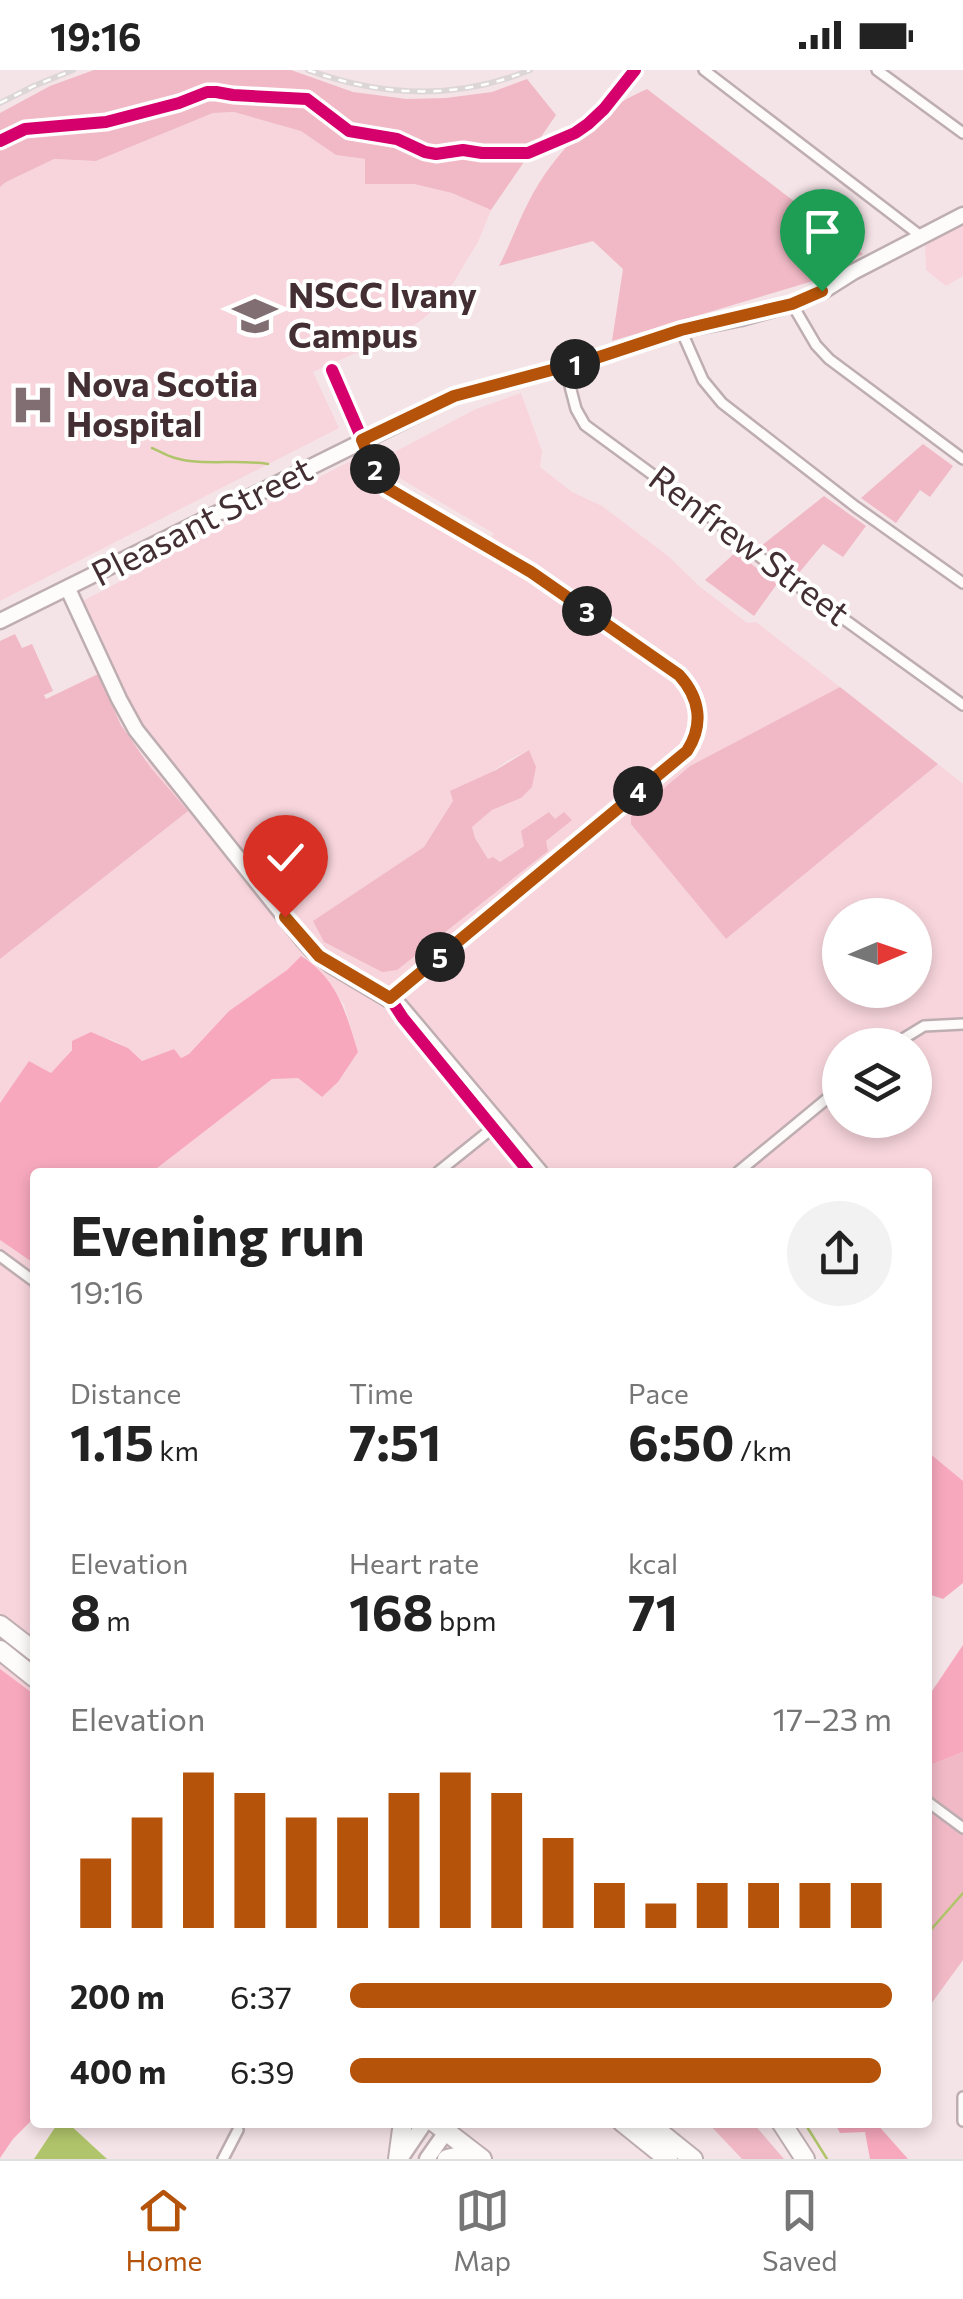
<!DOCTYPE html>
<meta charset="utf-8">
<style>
body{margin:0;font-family:Commissioner,sans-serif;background:#f2f2f2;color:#222;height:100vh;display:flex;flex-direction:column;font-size:38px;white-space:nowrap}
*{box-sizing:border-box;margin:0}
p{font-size:32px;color:#767676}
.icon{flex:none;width:55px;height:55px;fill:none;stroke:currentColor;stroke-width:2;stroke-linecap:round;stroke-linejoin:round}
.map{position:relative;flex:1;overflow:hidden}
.side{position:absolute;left:30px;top:1098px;width:902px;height:960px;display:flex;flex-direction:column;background:#fff;border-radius:10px;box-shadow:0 5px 15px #0003}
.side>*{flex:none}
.needle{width:65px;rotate:88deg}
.tools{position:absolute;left:822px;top:828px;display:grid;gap:20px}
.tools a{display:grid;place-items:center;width:110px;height:110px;border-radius:50%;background:#fff;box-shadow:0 5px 15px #0003;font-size:50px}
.pin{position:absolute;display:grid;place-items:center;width:85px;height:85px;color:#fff;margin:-102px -42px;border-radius:50% 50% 50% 0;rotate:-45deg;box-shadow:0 0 10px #0007}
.pin .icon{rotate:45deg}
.km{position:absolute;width:50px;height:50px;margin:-25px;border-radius:50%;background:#222;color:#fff;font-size:28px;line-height:50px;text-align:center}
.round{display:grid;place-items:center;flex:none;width:105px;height:105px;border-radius:52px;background:#f2f2f2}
.headline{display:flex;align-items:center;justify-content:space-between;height:170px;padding:0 40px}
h1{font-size:55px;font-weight:700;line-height:75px}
.stats{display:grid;grid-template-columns:repeat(3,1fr);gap:15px;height:170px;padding:10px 40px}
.stats div{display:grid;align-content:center}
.stats b{font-size:50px;font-weight:700}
.stats small{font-size:28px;font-weight:400}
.stats p{font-size:28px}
.chart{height:280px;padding:20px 40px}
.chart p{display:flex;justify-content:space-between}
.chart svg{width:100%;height:180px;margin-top:10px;stroke:#b45309;stroke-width:6}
ul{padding:0 40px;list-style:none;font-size:32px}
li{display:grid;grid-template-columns:160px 120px 1fr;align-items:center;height:75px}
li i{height:25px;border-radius:12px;background:#b45309}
.status{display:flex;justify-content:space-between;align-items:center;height:70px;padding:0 50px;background:#fff;direction:ltr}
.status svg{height:28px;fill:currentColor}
.tabs{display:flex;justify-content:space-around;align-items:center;height:140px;border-top:2px solid #e0e0e0;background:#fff;font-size:28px;color:#767676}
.tabs a{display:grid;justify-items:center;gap:5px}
.tabs .active{color:#b45309}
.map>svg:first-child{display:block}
.built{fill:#f8d5dc;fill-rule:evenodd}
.green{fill:#f0b9c5}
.forest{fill:#f7a8bd}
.water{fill:#b0c56b}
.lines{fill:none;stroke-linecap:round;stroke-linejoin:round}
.stream{stroke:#b0c56b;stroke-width:2.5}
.street-casing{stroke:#beaeb1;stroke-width:14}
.secondary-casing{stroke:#beaeb1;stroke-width:19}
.highway-casing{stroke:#beaeb1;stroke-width:22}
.street{stroke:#fefbfb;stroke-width:9}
.secondary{stroke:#fefbfb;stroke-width:14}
.highway{stroke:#fefbfb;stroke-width:18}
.rail-casing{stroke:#dcd6d7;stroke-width:6}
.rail{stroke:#fff;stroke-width:2.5;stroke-dasharray:8;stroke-linecap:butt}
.cycleway-casing{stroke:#fff;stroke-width:19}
.cycleway{stroke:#d6006c;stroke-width:12}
.route-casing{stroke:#fff;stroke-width:20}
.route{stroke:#b45309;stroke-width:12}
.labels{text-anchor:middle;stroke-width:8;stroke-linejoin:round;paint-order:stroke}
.poi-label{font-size:35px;font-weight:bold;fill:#432f33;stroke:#fff;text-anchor:start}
.street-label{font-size:35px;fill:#432f33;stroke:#fff}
</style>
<div class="status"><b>19:16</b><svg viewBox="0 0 49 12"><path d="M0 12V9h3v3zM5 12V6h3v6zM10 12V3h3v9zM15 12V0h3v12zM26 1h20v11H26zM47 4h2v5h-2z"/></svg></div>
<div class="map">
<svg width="963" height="2089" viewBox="0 0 963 2089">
<rect width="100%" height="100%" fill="#f5e4e7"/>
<g class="built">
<polygon points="234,42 302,61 336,85 365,89 366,114 414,114 452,123 491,140 478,172 452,215 431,242 420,251 406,261 313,302 339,358 0,531 0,117 6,112 54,89 96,91 213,43"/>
<polygon points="963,150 963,206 946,216 926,200 925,174"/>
<path d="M521,323L542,381L540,397L572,422L602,436L668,486L699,516L747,553L756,552L840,617L690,696L631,746L726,869L938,694L963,714V1411L928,1382V1102H152L272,1008H298L322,1027L338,1012L358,982L344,934L301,886L287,900L229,941L189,984L180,988L174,979L142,991L128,978L110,969L72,979L51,1003L29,991L0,1033V889L187,741L146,692L159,683L110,598L79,533L356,388L385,426L510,497L526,491L492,468L493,463L401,409L387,386L476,339ZM529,680L521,728L492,740L472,757L475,768L488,789L500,792L525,775L550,742L555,750L546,771L382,902L324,872L314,851L425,777L453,731L507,691ZM840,845H915V920H840ZM840,975H915V1050H840Z"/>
<polygon points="0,1170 35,1194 35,1625 0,1599"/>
</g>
<g class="green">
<polygon points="94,0 291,0 353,22 407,29 446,28 492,22 527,9 556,45 491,140 452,123 414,114 365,114 365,89 336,85 301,61 234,42 213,43 96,91 54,89 6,112 0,117 0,43 50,16"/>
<path d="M647,19L863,184L813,211L612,271L623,199L593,171L499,196C510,175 518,152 529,131C555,81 595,42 647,19Z"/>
<polygon points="923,374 953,396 930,427 920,420 896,453 861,428"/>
<polygon points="824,426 866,456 843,487 823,474 798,504 761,476"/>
<polygon points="736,482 777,514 754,546 705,510"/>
<polygon points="15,564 22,578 32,574 53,621 44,625 46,629 98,604 121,655 151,698 188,741 0,889 0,571"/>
<polygon points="840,617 938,694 726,869 631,754 631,746 690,696"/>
<polygon points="529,680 536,697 532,717 521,728 492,740 472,757 475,768 488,789 493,787 500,792 524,776 521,761 549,742 555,749 564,742 572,750 546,771 548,781 397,900 382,902 324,872 313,851 424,777 453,731 450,721 496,700"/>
<polygon points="963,1682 963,1890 928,1938 928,1696"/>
<polygon points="708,2053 753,2053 784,2089 742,2089"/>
</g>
<g class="forest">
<path d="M301,886C338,909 346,943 358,982L338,1012L322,1027L298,1008L272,1009L152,1102H35V1194L0,1170V1033L29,991L51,1003L72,980V971L91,962L128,978L142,991L174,979L181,988L189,984L229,941L287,900Z"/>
<polygon points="928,1382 963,1411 963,1513 943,1529 928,1524"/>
<polygon points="963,1575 963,1682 928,1696 928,1627"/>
<polygon points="0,1599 35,1625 35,2047 13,2069 0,2088"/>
<polygon points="835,2053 876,2053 908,2089 870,2089 865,2062 840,2063"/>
</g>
<polygon class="water" points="58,2053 68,2053 107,2089 34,2089"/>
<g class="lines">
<g class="stream">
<path d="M152,378C159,381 167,386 175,388C201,396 239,389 268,394"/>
<polyline points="928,1863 963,1823"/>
<polyline points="804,2052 827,2089"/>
</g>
<g class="street-casing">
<g id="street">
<polyline points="704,0 922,167"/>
<polyline points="877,0 963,63"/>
<polyline points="792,234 816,275 829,289 963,389"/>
<polyline points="681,260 703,310 722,333 856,437 963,513"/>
<polyline points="565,297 576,339 585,355 713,449 780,503 963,635"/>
<path d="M332,300L379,408L387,419L531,502L671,599C699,619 706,652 687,681L390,928"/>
<polyline points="893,975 924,956 963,954"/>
<polyline points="438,1102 499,1053"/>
<polyline points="738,1102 840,1018"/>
<polyline points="0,1186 35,1212"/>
<polyline points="928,1732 963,1758"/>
<polyline points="963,2027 963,2051"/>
<polyline points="223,2089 238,2060"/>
</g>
</g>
<g class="secondary-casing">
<g id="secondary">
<polyline points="68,519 119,629 136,660 304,871 312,880 331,895 400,936 540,1102"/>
<polyline points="0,551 454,326 593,289 681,260 741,248 792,234 823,221 853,202 963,145"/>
<polyline points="400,2089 425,2052"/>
<polyline points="427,2089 453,2052"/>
</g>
</g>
<g class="highway-casing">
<g id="highway">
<polyline points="0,1555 35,1582"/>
<polyline points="0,1580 35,1608"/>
<polyline points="434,2052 482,2089"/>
<polyline points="622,2052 668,2089"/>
<polyline points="647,2052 693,2089"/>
<polyline points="781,2052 805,2089"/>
<polyline points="398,2089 403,2052"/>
<polyline points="447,2089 456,2087 471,2089"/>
</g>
</g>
<use href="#street" class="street"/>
<use href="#secondary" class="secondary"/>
<use href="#highway" class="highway"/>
<g class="rail-casing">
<g id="rail">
<path d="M308,0C382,27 457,30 530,0"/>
<polyline points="0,33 34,16 73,0"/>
</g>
</g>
<use href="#rail" class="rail"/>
<g class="cycleway-casing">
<g id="cycleway">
<polyline points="0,71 25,59 106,52 179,33 207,22 216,22 233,25 307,29 349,61 397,69 425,82 436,84 463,80 482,83 528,83 575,63 588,54 604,39 635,0"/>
<path d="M332,300L379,408L387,419L531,502L671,599C699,619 706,652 687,681L390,928L403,948L529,1102"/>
</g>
</g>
<use href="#cycleway" class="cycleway"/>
</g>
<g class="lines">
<g class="route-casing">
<path id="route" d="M285,847L319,886L390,928L687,681C704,655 700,628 679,605L531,502L387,418L378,408L362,370L454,326L593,289L681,260L792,234L822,221"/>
</g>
<use href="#route" class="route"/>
</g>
<defs>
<g id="university-bare" transform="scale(3.45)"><path d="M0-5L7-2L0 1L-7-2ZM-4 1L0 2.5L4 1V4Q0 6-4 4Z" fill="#816e72" stroke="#fff" stroke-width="2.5" paint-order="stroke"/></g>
<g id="hospital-bare" transform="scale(3.45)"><path d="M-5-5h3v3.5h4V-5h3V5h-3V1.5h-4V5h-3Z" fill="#816e72" stroke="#fff" stroke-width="2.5" paint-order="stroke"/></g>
</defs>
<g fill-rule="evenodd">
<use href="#university-bare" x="255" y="246"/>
<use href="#hospital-bare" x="33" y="335"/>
</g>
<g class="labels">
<g class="poi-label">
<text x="288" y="238">NSCC Ivany<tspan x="288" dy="40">Campus</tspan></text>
<text x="66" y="327">Nova Scotia<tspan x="66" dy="40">Hospital</tspan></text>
</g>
<g class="street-label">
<text transform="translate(202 452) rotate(-27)" y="12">Pleasant Street</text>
<text transform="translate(749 476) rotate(37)" y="12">Renfrew Street</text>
</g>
</g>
</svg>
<div class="tools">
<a><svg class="needle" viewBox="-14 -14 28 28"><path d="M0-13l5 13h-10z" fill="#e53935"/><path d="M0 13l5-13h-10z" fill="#767676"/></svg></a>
<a><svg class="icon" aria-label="layers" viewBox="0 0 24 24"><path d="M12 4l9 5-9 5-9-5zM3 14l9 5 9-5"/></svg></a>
</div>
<div class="pin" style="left:822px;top:221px;background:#1e9e55"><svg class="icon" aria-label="arrive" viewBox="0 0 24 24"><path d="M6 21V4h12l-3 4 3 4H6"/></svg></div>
<div class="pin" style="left:285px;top:847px;background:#d93025"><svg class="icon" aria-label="check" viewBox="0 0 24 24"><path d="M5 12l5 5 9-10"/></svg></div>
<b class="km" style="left:575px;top:294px">1</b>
<b class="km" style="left:375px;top:399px">2</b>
<b class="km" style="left:587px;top:541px">3</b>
<b class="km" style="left:638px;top:721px">4</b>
<b class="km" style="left:440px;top:887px">5</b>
<section class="side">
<div class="headline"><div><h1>Evening run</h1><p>19:16</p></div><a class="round"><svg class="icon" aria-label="share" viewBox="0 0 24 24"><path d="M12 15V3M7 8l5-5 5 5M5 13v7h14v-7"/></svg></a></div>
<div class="stats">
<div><p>Distance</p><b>1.15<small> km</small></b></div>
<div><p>Time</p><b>7:51</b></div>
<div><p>Pace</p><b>6:50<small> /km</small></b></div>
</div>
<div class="stats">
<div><p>Elevation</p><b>8<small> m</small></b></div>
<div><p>Heart rate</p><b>168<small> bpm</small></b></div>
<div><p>kcal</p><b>71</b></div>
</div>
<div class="chart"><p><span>Elevation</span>17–23 m</p>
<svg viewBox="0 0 160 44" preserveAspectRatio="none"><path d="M5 44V27M15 44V17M25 44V6M35 44V11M45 44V17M55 44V17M65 44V11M75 44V6M85 44V11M95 44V22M105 44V33M115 44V38M125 44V33M135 44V33M145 44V33M155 44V33"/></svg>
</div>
<ul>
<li><b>200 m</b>6:37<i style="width:100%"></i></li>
<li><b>400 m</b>6:39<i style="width:98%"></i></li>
</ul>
</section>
</div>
<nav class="tabs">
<a class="active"><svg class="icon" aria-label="home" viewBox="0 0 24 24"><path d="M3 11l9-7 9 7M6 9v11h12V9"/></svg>Home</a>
<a><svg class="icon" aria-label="map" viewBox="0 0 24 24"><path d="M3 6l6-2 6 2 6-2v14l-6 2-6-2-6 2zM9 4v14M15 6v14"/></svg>Map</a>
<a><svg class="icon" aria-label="saved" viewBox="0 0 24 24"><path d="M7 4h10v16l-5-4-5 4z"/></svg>Saved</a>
</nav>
